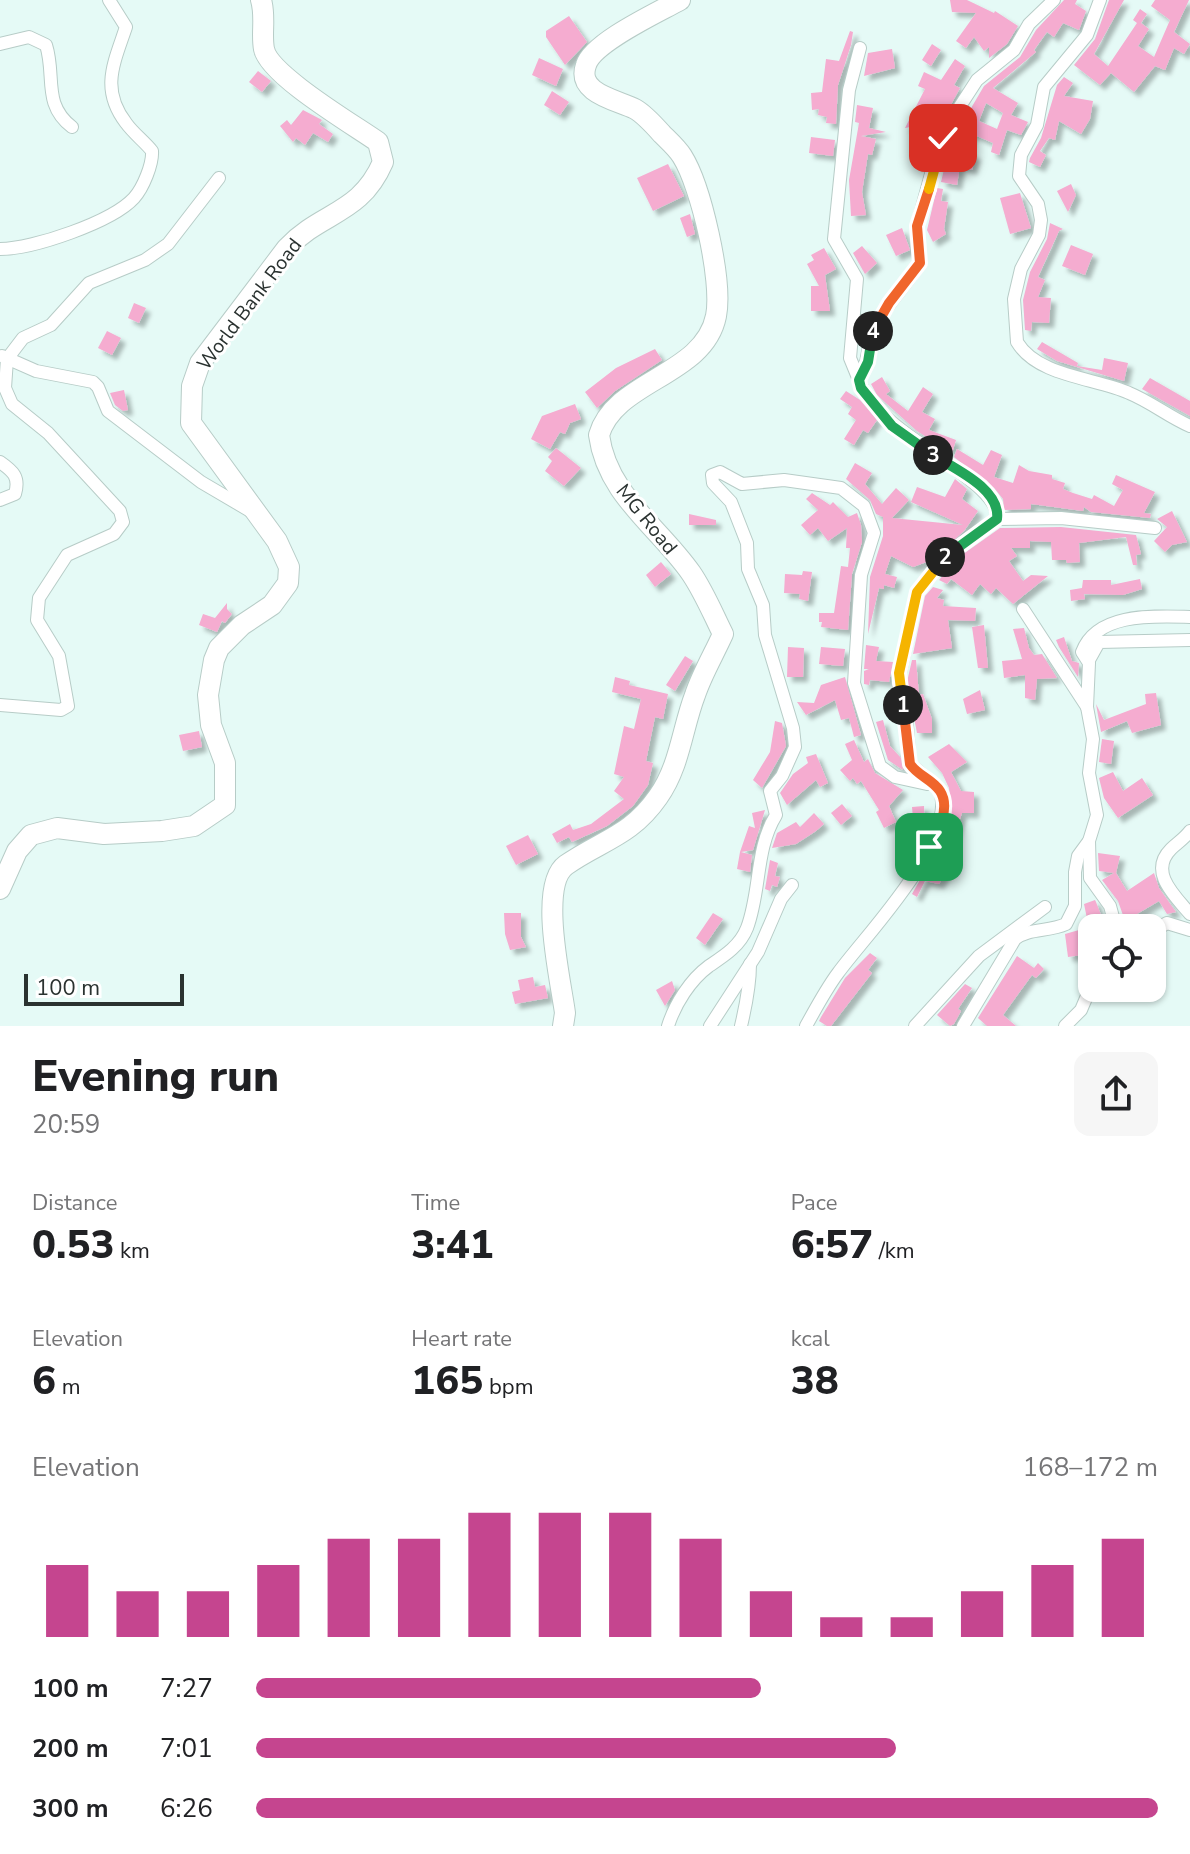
<!DOCTYPE html>
<meta charset="utf-8">
<style>
body{margin:0;font-family:"Nunito Sans",sans-serif;background:#f6f6f6;color:#202124;height:100vh;display:flex;flex-direction:column;font-size:30px;white-space:nowrap}
*{box-sizing:border-box;margin:0}
p{font-size:26px;color:#757577}
.icon{flex:none;width:44px;height:44px;fill:none;stroke:currentColor;stroke-width:2;stroke-linecap:round;stroke-linejoin:round}
.map{position:relative;height:1026px;overflow:hidden}
.panel{display:flex;flex-direction:column;background:#fff;flex:1}
.panel>*{flex:none}
.controls{position:absolute;left:1078px;top:914px;display:grid;gap:16px}
.controls a{display:grid;place-items:center;width:88px;height:88px;border-radius:16px;background:#fff;box-shadow:0 2px 6px #0004;font-size:40px}
.scale{position:absolute;left:24px;bottom:20px;width:160px;box-sizing:border-box;padding-left:8px;border:4px solid #2a3230;border-top:0;font-size:22px;line-height:28px;white-space:nowrap;color:#2a3230;-webkit-text-stroke:6px #fff;paint-order:stroke}
.pin{position:absolute;display:grid;place-items:center;width:68px;height:68px;color:#fff;margin:-34px;border-radius:16px;box-shadow:0 4px 12px #0006}
.km{position:absolute;width:40px;height:40px;margin:-20px;border-radius:50%;background:#222;color:#fff;font-size:22px;line-height:40px;text-align:center}
.round{display:grid;place-items:center;flex:none;width:84px;height:84px;border-radius:16px;background:#f6f6f6}
.head{display:flex;align-items:center;justify-content:space-between;height:136px;padding:0 32px}
h1{font-size:44px;font-weight:800;line-height:60px}
.metrics{display:grid;grid-template-columns:repeat(3,1fr);gap:12px;height:136px;padding:8px 32px}
.metrics div{display:grid;align-content:center}
.metrics b{font-size:40px;font-weight:800}
.metrics small{font-size:22px;font-weight:400}
.metrics p{font-size:22px}
.chart{height:224px;padding:16px 32px}
.chart p{display:flex;justify-content:space-between}
.chart svg{width:100%;height:144px;margin-top:8px;stroke:#c5458f;stroke-width:6}
ul{padding:0 32px;list-style:none;font-size:26px}
li{display:grid;grid-template-columns:128px 96px 1fr;align-items:center;height:60px}
li i{height:20px;border-radius:10px;background:#c5458f}
.map>svg:first-child{display:block}
.building{fill:#f5acd0;fill-rule:evenodd;filter:url(#shadow)}
.lines{fill:none;stroke-linecap:round;stroke-linejoin:round}
.minor-casing{stroke:#b7ccc7;stroke-width:14}
.primary-casing{stroke:#b7ccc7;stroke-width:22}
.minor{stroke:#fff;stroke-width:12}
.primary{stroke:#fff;stroke-width:20}
.split-1-casing{stroke:#fff;stroke-width:16}
.split-2-casing{stroke:#fff;stroke-width:16}
.split-3-casing{stroke:#fff;stroke-width:16}
.split-4-casing{stroke:#fff;stroke-width:16}
.split-5-casing{stroke:#fff;stroke-width:16}
.split-6-casing{stroke:#fff;stroke-width:16}
.split-1{stroke:#f0652b;stroke-width:10}
.split-2{stroke:#f5b400;stroke-width:10}
.split-3{stroke:#22a559;stroke-width:10}
.split-4{stroke:#22a559;stroke-width:10}
.split-5{stroke:#f0652b;stroke-width:10}
.split-6{stroke:#f5b400;stroke-width:10}
.labels{text-anchor:middle;stroke-width:6;stroke-linejoin:round;paint-order:stroke}
.street-label{font-size:20px;fill:#2a3230;stroke:#fff}
</style>
<div class="map">
<svg width="1190" height="1026" viewBox="0 0 1190 1026">
<defs>
<filter id="shadow"><feDropShadow dx="5" dy="5" stdDeviation="2" flood-color="#0004"/></filter>
</defs>
<rect width="100%" height="100%" fill="#e5faf6"/>
<g class="building">
<polygon points="950,0 967,0 994,13 995,11 1018,26 1007,44 989,58 989,47 984,51 974,37 966,48 956,41 976,13 952,12"/>
<path d="M1064,0H1077L1075,4L1086,11L1079,30L1063,23L1054,37L1047,32L1034,50L1036,52L993,88L1018,103L1011,115L1028,122L1021,135L1007,130L999,155L991,152L993,143L972,134L966,151L976,155L972,170L960,166L957,185L941,182L950,144L984,86L1020,57L1036,30ZM986,103L1003,113L997,129L979,121Z"/>
<polygon points="1109,0 1124,0 1094,54 1108,66 1137,23 1133,20 1140,9 1147,14 1141,23 1149,29 1138,46 1154,57 1170,20 1151,6 1155,0 1189,0 1174,32 1190,44 1184,54 1174,48 1165,70 1155,66 1134,92 1111,73 1100,85 1074,65 1095,39"/>
<polygon points="569,16 587,42 565,65 546,37 546,31"/>
<polygon points="850,31 853,32 851,45 838,85 836,124 826,123 827,117 818,115 819,109 812,110 811,93 822,92 826,59 839,61"/>
<polygon points="932,44 941,50 931,66 922,60"/>
<polygon points="892,49 895,68 864,76 868,53"/>
<polygon points="539,58 563,69 556,86 532,75"/>
<polygon points="955,59 965,66 954,85 960,88 934,136 929,134 927,140 913,135 916,126 905,128 925,89 918,86 924,72 941,80"/>
<polygon points="258,71 271,81 262,92 249,82"/>
<polygon points="1064,77 1073,83 1064,96 1093,101 1090,119 1081,134 1059,121 1055,140 1049,138 1040,151 1046,155 1040,167 1029,162 1030,158 1041,138 1057,85"/>
<polygon points="552,91 569,102 560,115 544,105"/>
<polygon points="857,105 873,108 869,128 886,132 861,136 876,139 872,155 868,154 862,192 866,215 851,216 849,180 859,123 855,122"/>
<polygon points="303,110 322,120 319,124 333,134 328,142 313,133 305,145 296,138 293,142 280,126 287,120 291,125"/>
<polygon points="811,137 835,140 833,156 809,153"/>
<polygon points="668,164 684,196 653,211 637,178"/>
<polygon points="1071,184 1076,195 1068,212 1057,191"/>
<polygon points="937,188 943,189 941,201 948,202 944,229 946,234 933,242 927,230"/>
<polygon points="1020,193 1031,228 1010,234 1000,198"/>
<polygon points="690,214 695,234 687,237 680,218"/>
<polygon points="1050,223 1063,229 1059,231 1038,277 1045,280 1038,297 1051,298 1049,323 1032,322 1031,331 1025,330 1023,300 1030,272 1047,239"/>
<polygon points="902,228 910,250 896,256 886,235"/>
<polygon points="1071,245 1093,254 1085,275 1062,266"/>
<polygon points="862,246 877,263 865,274 853,253"/>
<polygon points="824,248 836,269 825,275 830,311 811,311 811,286 819,286 807,264 814,260 811,255"/>
<polygon points="134,303 146,308 139,323 128,318"/>
<polygon points="107,331 121,338 112,355 98,348"/>
<polygon points="1042,342 1078,363 1077,366 1102,370 1104,358 1128,363 1124,381 1057,361 1037,349"/>
<polygon points="655,349 662,360 615,391 597,408 585,392 616,368"/>
<polygon points="882,377 890,391 886,394 908,411 923,387 933,394 922,412 935,419 929,430 956,440 952,453 917,431 877,395 871,384"/>
<polygon points="1150,378 1190,401 1190,416 1142,389"/>
<polygon points="124,390 128,410 123,411 115,405 110,393"/>
<polygon points="846,391 860,400 877,420 868,433 863,430 854,445 844,439 856,420 848,414 852,407 840,399"/>
<polygon points="575,404 581,419 570,423 565,434 560,432 550,449 531,439 542,416"/>
<polygon points="556,448 581,468 564,486 545,471 552,461 548,457"/>
<polygon points="957,449 983,465 991,450 1002,455 994,477 1013,483 1019,465 1029,471 1052,475 1052,479 1065,483 1063,489 1073,493 1092,499 1094,495 1114,506 1123,490 1112,484 1116,475 1155,492 1144,513 1151,514 1150,518 1091,512 1084,507 1083,511 1031,504 1031,509 1004,510 1003,499 995,489 954,457"/>
<polygon points="855,463 872,473 865,484 882,504 896,488 909,500 892,518 963,525 911,502 917,487 945,497 955,479 967,489 962,499 978,511 964,531 932,560 913,567 891,556 885,574 897,577 894,588 884,585 884,589 879,588 868,634 870,577 883,536 883,517 876,514 870,500 846,479"/>
<polygon points="812,493 830,505 833,502 848,517 857,513 861,525 862,542 852,574 848,630 821,627 822,622 819,622 819,613 834,613 841,566 848,567 850,548 846,548 847,528 828,541 818,528 810,535 801,525 818,510 806,499"/>
<polygon points="1172,511 1187,542 1172,545 1165,552 1154,541 1167,527 1157,519"/>
<polygon points="689,514 716,520 716,525 689,525"/>
<polygon points="1061,527 1136,535 1141,554 1136,555 1137,565 1133,565 1126,537 1079,543 1080,562 1067,563 1066,560 1052,560 1051,542 1030,541 1030,548 1011,548 1017,556 1009,561 1023,581 1031,575 1048,576 1013,604 996,588 991,594 980,584 972,595 951,579 947,584 939,580 959,557 1000,528"/>
<polygon points="661,562 671,574 655,587 646,575"/>
<polygon points="803,571 812,572 808,601 799,599 800,594 784,593 785,574 802,575"/>
<polygon points="1140,579 1142,589 1123,595 1084,594 1085,599 1071,601 1070,590 1082,588 1083,580 1111,580 1111,585"/>
<polygon points="933,587 943,590 937,598 944,600 943,606 976,608 975,621 948,620 952,648 913,654 925,596"/>
<polygon points="227,603 227,609 232,614 225,623 222,621 217,632 199,625 203,614 215,618"/>
<polygon points="984,625 988,668 978,668 972,627"/>
<polygon points="1024,628 1029,648 1034,655 1042,654 1057,678 1037,679 1035,700 1025,698 1025,675 1004,678 1002,661 1022,659 1013,629"/>
<polygon points="1064,637 1072,661 1079,663 1078,677 1059,647 1056,640"/>
<polygon points="866,645 879,647 876,661 893,662 889,682 870,680 869,685 864,684 864,671 869,669 864,669"/>
<polygon points="788,647 804,648 803,677 787,677"/>
<polygon points="821,647 845,649 843,666 819,664"/>
<polygon points="685,656 693,661 675,691 666,685"/>
<polygon points="912,660 916,660 919,695 923,694 932,719 932,733 917,733 907,682"/>
<polygon points="615,677 630,681 629,685 668,694 663,719 655,717 646,761 653,763 648,785 633,806 607,826 572,842 569,837 557,843 552,834 570,824 573,830 591,824 624,799 614,791 624,777 614,774 624,726 634,729 641,699 612,692"/>
<polygon points="845,677 861,735 854,737 849,718 841,720 835,700 806,715 797,702 814,703 821,685"/>
<polygon points="980,690 985,710 967,714 963,699"/>
<polygon points="1156,693 1161,725 1132,733 1127,721 1101,732 1096,704 1104,720 1146,704 1145,694"/>
<polygon points="883,720 890,746 901,758 903,770 888,760 876,722"/>
<polygon points="775,721 782,723 786,746 762,788 753,780 770,752"/>
<polygon points="199,731 202,747 183,751 179,735"/>
<polygon points="1102,739 1114,741 1111,764 1099,762"/>
<polygon points="854,740 864,762 868,759 875,773 903,790 889,806 896,822 884,828 876,812 879,810 861,781 857,784 853,778 850,781 840,770 852,760 845,744"/>
<polygon points="949,744 967,762 951,772 961,791 974,792 974,813 962,813 954,838 938,868 946,873 939,884 925,881 917,897 912,894 943,839 951,811 949,788 942,773 928,757"/>
<polygon points="816,754 828,783 820,787 816,780 787,805 780,793 793,774 808,763 806,757"/>
<polygon points="1113,772 1123,791 1142,778 1153,795 1118,818 1104,798 1099,778"/>
<polygon points="842,804 852,816 841,825 831,813"/>
<polygon points="924,806 925,836 916,854 912,807"/>
<polygon points="765,810 753,850 741,852 752,855 750,872 737,869 740,852 749,826 755,828 752,813"/>
<polygon points="814,813 824,824 816,831 796,844 772,848 777,833 796,822 800,827"/>
<polygon points="528,835 538,854 516,865 506,846"/>
<polygon points="1098,853 1120,856 1116,873 1127,891 1154,873 1159,888 1176,912 1167,914 1159,901 1125,921 1118,901 1102,880 1114,873 1099,871"/>
<polygon points="770,860 778,863 775,876 780,877 777,887 772,885 770,891 765,889"/>
<polygon points="1095,900 1096,902 1106,928 1089,928 1084,904"/>
<polygon points="504,913 521,913 521,937 526,947 510,950 505,934"/>
<polygon points="713,913 723,919 705,945 696,938"/>
<polygon points="1079,930 1082,955 1068,957 1065,934"/>
<polygon points="870,953 877,958 868,970 872,973 831,1026 827,1026 819,1021 821,1017 845,978"/>
<polygon points="1017,956 1034,968 1038,963 1044,969 1036,978 1032,975 1003,1015 1016,1026 987,1026 978,1018"/>
<polygon points="533,977 535,987 545,985 548,998 515,1004 512,992 520,990 518,980"/>
<polygon points="672,981 675,990 665,1006 656,990"/>
<polygon points="965,984 972,988 958,1009 961,1011 954,1024 950,1026 937,1015"/>
</g>
<g class="lines">
<g class="minor-casing">
<g id="minor">
<path d="M1100,0L1087,35L1044,87L1037,125L1021,155L1019,176L1038,204L1041,220L1039,235L1021,269L1014,299L1017,342C1038,377 1097,378 1129,393C1151,402 1169,417 1190,426"/>
<path d="M0,44L29,37L46,45C56,76 42,104 72,127"/>
<path d="M0,249C33,249 112,222 134,198C143,188 153,164 152,151C144,141 134,134 126,123C100,89 114,63 126,27L109,0"/>
<polyline points="2,356 36,371 93,382 98,387 108,411 201,482 252,512"/>
<polyline points="859,380 850,358 857,279 834,239 849,90 860,48"/>
<path d="M0,462C13,471 20,477 15,494L0,500"/>
<polyline points="997,519 1061,518 1155,528"/>
<polyline points="1023,609 1087,707"/>
<polyline points="1089,660 1099,642 1190,640"/>
<polyline points="0,705 61,710 68,706 59,656 37,620 39,598 67,555 114,534 123,522 120,511 48,433 12,404 5,388 7,359 23,338 51,325 89,283 145,260 168,244 219,178"/>
<path d="M1190,831C1184,839 1177,843 1171,849C1148,872 1175,896 1190,914"/>
<polyline points="1089,841 1090,878 1110,906 1116,928"/>
<polyline points="1152,932 1167,923 1190,930"/>
<path d="M668,1026C675,1004 690,980 709,966C724,956 740,946 747,928C761,891 755,849 776,815L770,791L782,776L795,747L793,728L765,635L763,605L748,569L747,543L731,502L713,483L712,475L720,472L742,484L784,480L841,488L864,506L874,533L861,575L854,683L880,766L895,777L927,784"/>
<polyline points="710,1026 758,952 781,899 792,885"/>
<path d="M741,1026C746,1005 750,985 750,964"/>
<path d="M806,1026C816,1008 826,989 838,973C867,933 957,843 940,790L910,764L906,713L898,682L917,592L953,550L997,519C1003,480 876,435 859,380C870,363 866,344 875,326C888,303 906,285 920,263L917,226L938,148L953,117L977,80L1014,50L1029,24L1054,0"/>
<polyline points="915,1026 979,956 1045,907"/>
<path d="M963,1026L1015,939C1028,928 1049,932 1066,924L1075,906V872L1078,856L1089,841L1097,815L1089,773L1093,739L1087,707L1089,663L1082,652C1097,612 1154,616 1190,617"/>
<polyline points="1065,1026 1081,1010 1092,984"/>
</g>
</g>
<g class="primary-casing">
<g id="primary">
<path d="M0,889L17,851L31,835L57,828L104,834L162,831L194,826L225,805V763L211,725L208,695L214,660L219,648L242,625L272,605L288,583L289,567L277,541L191,423L192,386L200,363L287,248C322,211 360,215 383,162L378,142C354,125 269,75 264,49C261,33 266,17 261,0"/>
<path d="M563,1026L565,1013C561,982 538,885 566,865C602,840 631,836 658,797C680,766 682,729 695,695C702,674 714,654 723,634C713,614 704,592 691,573C659,527 607,495 599,435C615,380 704,376 716,316C723,281 701,186 682,156C677,148 668,140 662,134C654,125 644,114 635,109C618,100 576,94 586,65C593,42 659,12 680,0"/>
</g>
</g>
<use href="#minor" class="minor"/>
<use href="#primary" class="primary"/>
</g>
<g class="lines">
<g class="split-1-casing">
<path id="split-1" d="M903,705L910,764C918,776 932,779 940,791C951,808 938,832 929,847"/>
</g>
<g class="split-2-casing">
<polyline id="split-2" points="903,705 899,673 917,592 945,557"/>
</g>
<g class="split-3-casing">
<path id="split-3" d="M933,455C955,469 1001,489 997,519L945,557"/>
</g>
<g class="split-4-casing">
<polyline id="split-4" points="873,331 868,362 859,380 861,388 892,426 933,455"/>
</g>
<g class="split-5-casing">
<polyline id="split-5" points="873,331 889,303 920,263 917,226 929,189"/>
</g>
<g class="split-6-casing">
<polyline id="split-6" points="929,189 943,138"/>
</g>
<use href="#split-1" class="split-1"/>
<use href="#split-2" class="split-2"/>
<use href="#split-3" class="split-3"/>
<use href="#split-4" class="split-4"/>
<use href="#split-5" class="split-5"/>
<use href="#split-6" class="split-6"/>
</g>
<g class="labels">
<g class="street-label">
<text transform="translate(249 304) rotate(-53)" y="7">World Bank Road</text>
<text transform="translate(647 519) rotate(51)" y="7">MG Road</text>
</g>
</g>
</svg>
<div class="controls">
<a><svg class="icon" aria-label="locate" viewBox="0 0 24 24"><circle cx="12" cy="12" r="6"/><path d="M12 2v4M12 18v4M2 12h4M18 12h4"/></svg></a>
</div>
<div class="scale">100 m</div>
<div class="pin" style="left:929px;top:847px;background:#1e9e55"><svg class="icon" aria-label="arrive" viewBox="0 0 24 24"><path d="M6 21V4h12l-3 4 3 4H6"/></svg></div>
<div class="pin" style="left:943px;top:138px;background:#d93025"><svg class="icon" aria-label="check" viewBox="0 0 24 24"><path d="M5 12l5 5 9-10"/></svg></div>
<b class="km" style="left:903px;top:705px">1</b>
<b class="km" style="left:945px;top:557px">2</b>
<b class="km" style="left:933px;top:455px">3</b>
<b class="km" style="left:873px;top:331px">4</b>
</div>
<section class="panel">
<div class="head"><div><h1>Evening run</h1><p>20:59</p></div><a class="round"><svg class="icon" aria-label="share" viewBox="0 0 24 24"><path d="M12 15V3M7 8l5-5 5 5M5 13v7h14v-7"/></svg></a></div>
<div class="metrics">
<div><p>Distance</p><b>0.53<small> km</small></b></div>
<div><p>Time</p><b>3:41</b></div>
<div><p>Pace</p><b>6:57<small> /km</small></b></div>
</div>
<div class="metrics">
<div><p>Elevation</p><b>6<small> m</small></b></div>
<div><p>Heart rate</p><b>165<small> bpm</small></b></div>
<div><p>kcal</p><b>38</b></div>
</div>
<div class="chart"><p><span>Elevation</span>168–172 m</p>
<svg viewBox="0 0 160 44" preserveAspectRatio="none"><path d="M5 44V22M15 44V30M25 44V30M35 44V22M45 44V14M55 44V14M65 44V6M75 44V6M85 44V6M95 44V14M105 44V30M115 44V38M125 44V38M135 44V30M145 44V22M155 44V14"/></svg>
</div>
<ul>
<li><b>100 m</b>7:27<i style="width:56%"></i></li>
<li><b>200 m</b>7:01<i style="width:71%"></i></li>
<li><b>300 m</b>6:26<i style="width:100%"></i></li>
</ul>
</section>
